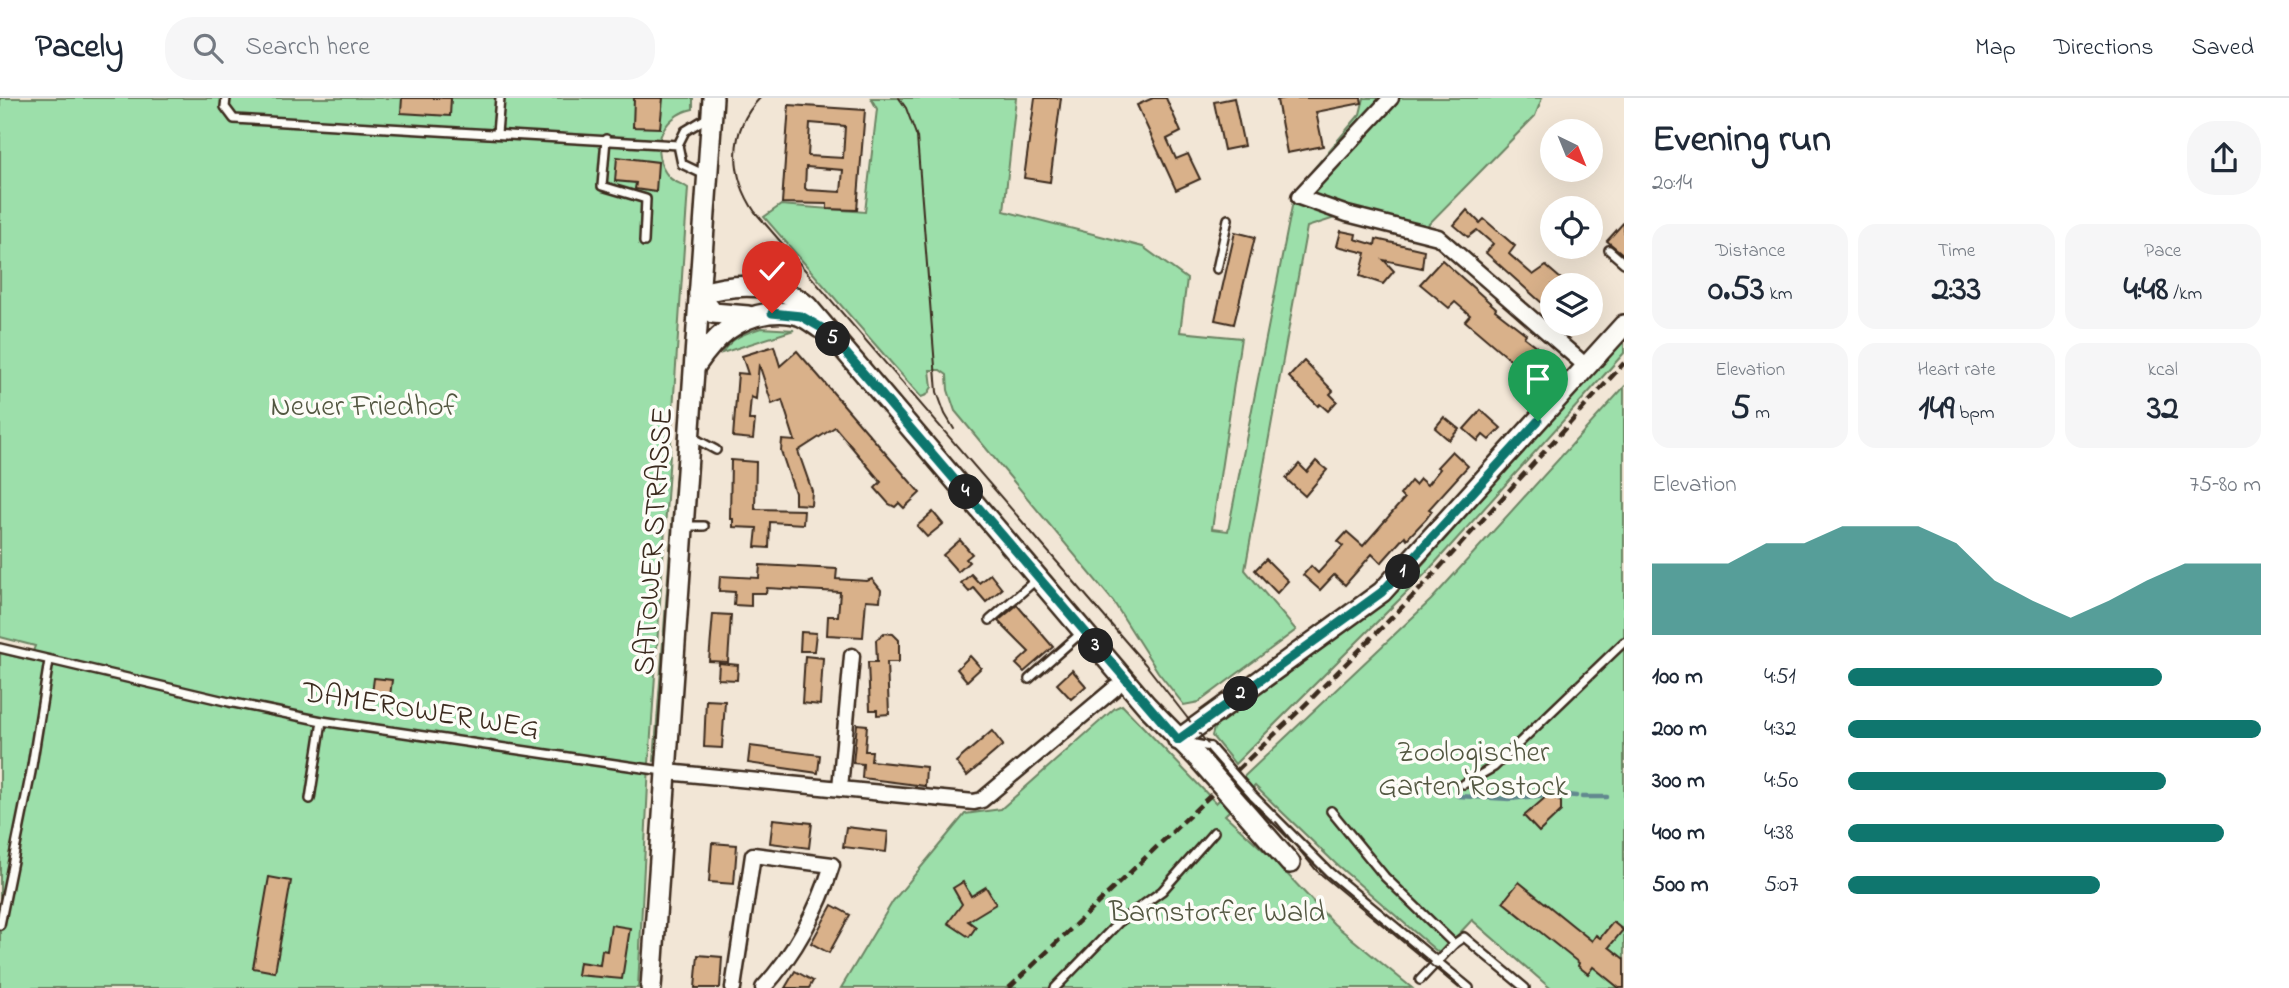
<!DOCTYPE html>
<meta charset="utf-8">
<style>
body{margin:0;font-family:"Indie Flower",sans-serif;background:#f6f6f7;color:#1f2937;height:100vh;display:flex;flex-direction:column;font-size:26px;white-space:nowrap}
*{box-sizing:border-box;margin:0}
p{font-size:23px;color:#747a83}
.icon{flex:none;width:38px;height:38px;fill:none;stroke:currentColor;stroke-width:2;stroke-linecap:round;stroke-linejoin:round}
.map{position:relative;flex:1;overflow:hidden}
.panel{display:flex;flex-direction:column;background:#fff;width:665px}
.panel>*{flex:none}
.needle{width:46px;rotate:137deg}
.fabs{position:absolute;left:1540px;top:21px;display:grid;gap:14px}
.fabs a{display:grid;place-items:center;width:63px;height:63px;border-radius:50%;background:#fff;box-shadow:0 7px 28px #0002;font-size:35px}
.pin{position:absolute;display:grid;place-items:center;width:60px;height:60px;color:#fff;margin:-72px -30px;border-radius:50% 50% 50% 0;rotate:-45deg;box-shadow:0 0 7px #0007}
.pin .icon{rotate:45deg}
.km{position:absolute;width:35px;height:35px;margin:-18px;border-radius:50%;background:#222;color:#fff;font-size:19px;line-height:35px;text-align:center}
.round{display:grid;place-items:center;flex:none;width:74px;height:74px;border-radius:28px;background:#f6f6f7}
.head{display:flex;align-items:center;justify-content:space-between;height:119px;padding:0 28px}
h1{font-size:38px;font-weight:700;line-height:52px}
.stats{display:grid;grid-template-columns:repeat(3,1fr);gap:10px;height:119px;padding:7px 28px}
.stats div{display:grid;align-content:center;border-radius:18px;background:#f6f6f7;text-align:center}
.stats b{font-size:35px;font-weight:700}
.stats small{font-size:19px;font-weight:400}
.stats p{font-size:19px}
.chart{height:196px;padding:14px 28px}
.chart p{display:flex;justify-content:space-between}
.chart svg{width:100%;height:126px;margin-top:7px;fill:#0f766e;opacity:.7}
ul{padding:0 28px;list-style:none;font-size:23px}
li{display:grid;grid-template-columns:112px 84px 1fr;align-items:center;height:52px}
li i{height:18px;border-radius:9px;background:#0f766e}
header{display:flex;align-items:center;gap:42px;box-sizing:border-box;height:98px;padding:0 35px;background:#fff;border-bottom:2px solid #e0e1e3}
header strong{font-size:33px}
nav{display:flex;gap:38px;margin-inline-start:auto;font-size:24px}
.search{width:490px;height:63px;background:#f6f6f7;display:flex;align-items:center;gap:18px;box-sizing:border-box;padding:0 24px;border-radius:28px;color:#747a83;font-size:26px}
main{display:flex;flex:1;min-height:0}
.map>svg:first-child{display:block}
.green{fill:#9cdfaa;stroke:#6c8464;stroke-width:2}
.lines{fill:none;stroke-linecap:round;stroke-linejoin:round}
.stream{stroke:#62898f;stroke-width:4.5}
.building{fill:#d9b18a;stroke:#3b2a1e;stroke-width:2;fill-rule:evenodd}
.lane-casing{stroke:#3b2a1e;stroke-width:12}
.street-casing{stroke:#3b2a1e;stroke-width:19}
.secondary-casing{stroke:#3b2a1e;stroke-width:24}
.lane{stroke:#fdfcf7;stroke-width:7}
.street{stroke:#fdfcf7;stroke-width:14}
.secondary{stroke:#fdfcf7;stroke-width:19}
.tram{stroke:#3b2a1e;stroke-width:2}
.rail{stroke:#3b2a1e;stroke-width:4.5;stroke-dasharray:10 5;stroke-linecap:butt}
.lane-bridge-casing{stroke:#3b2a1e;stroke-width:12;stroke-linecap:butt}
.secondary-bridge-casing{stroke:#3b2a1e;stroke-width:24;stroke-linecap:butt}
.lane-bridge{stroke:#fdfcf7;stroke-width:7}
.secondary-bridge{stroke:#fdfcf7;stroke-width:19}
.route-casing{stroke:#fff;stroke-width:14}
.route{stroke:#0f766e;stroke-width:9}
.labels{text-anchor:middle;stroke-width:7;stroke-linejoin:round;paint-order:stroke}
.park-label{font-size:30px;fill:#535741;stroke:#fdfcf7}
.street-label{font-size:30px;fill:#3b2a1e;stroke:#fdfcf7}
</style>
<header>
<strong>Pacely</strong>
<div class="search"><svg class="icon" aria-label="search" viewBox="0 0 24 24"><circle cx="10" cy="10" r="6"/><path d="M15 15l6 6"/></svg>Search here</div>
<nav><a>Map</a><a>Directions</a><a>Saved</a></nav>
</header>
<main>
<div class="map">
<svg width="1624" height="890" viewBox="0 0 1624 890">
<rect width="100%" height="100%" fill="#f2e6d6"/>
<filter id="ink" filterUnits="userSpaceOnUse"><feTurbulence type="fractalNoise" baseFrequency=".0143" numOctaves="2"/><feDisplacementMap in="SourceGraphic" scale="14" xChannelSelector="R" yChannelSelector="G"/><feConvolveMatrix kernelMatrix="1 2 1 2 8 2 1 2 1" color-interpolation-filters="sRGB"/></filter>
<g filter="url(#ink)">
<g class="green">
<path d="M0,0H693V11C661,17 647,54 669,79C674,85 682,85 688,90L649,666L638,890H0V555L30,562L35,548L0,539Z"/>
<polygon points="871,0 1016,0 1004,113 1143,149 1187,181 1180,234 1241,240 1212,431 1228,433 1294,98 1300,87 1360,16 1364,0 1542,0 1535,18 1421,134 1347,116 1307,129 1245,472 1296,532 1199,604 1184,607 1158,574 1113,503 955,313 948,292 947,277 940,272 930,272 932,289 927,297 921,299 764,119 781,107 865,114 877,11"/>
<path d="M761,230L794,232L722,255C731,240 745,235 761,230Z"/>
<polygon points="1624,239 1624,255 1426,475 1235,666 1212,638 1214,630 1383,505 1408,483"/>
<polygon points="683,282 685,324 659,662 654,663"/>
<polygon points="1624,289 1624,890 1550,890 1472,822 1440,856 1336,766 1255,688 1225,717 1274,762 1334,826 1412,890 841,890 893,803 965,716 1001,711 1115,610 1122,607 1216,705 1431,502"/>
</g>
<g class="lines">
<g class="stream">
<polyline points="1458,698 1510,701 1555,696 1576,698"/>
<polyline points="1582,699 1607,699"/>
</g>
</g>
<g class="building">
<polygon points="402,0 451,0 450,18 401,15"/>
<polygon points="634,0 663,0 660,30 633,29"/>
<polygon points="1035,0 1061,0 1050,84 1024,80"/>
<polygon points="1153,0 1166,0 1181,34 1167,41 1176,61 1188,56 1200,81 1176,92 1137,7"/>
<polygon points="1234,0 1244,48 1224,52 1214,4"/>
<polygon points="1286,0 1361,0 1362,5 1316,14 1323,48 1287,55 1277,2"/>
<path d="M789,7L865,12L857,112L827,111V106L782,105ZM810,25L845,28L843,60L808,58ZM806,69L843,72L841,94L807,92L805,90Z"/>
<polygon points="617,59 658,64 656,94 635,91 636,85 615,83"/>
<polygon points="1467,112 1480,125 1484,121 1515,148 1509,156 1533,177 1546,168 1568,187 1552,187 1552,214 1486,155 1493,146 1477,132 1468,139 1454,127"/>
<polygon points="1624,124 1624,157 1607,143"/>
<polygon points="1341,133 1356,136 1355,141 1375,147 1376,141 1424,152 1422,170 1384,162 1394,173 1383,186 1360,178 1366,155 1337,148"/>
<polygon points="1235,134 1255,139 1234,226 1215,222"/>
<polygon points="1442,162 1496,210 1495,212 1526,236 1524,239 1558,265 1547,278 1541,273 1533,281 1465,223 1470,217 1455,204 1449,210 1420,186"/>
<polygon points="774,248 780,268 797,253 920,395 904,410 899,405 895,409 889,406 875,390 881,384 835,329 798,353 812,393 811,407 795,406 795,395 781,353 782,342 795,343 782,302 772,306 759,266 756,301 751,299 749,322 755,322 753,341 733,339 738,275 748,276 742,258"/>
<polygon points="1304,263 1333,293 1330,296 1337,303 1328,313 1320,306 1318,308 1289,279"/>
<polygon points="1481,312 1501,330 1489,342 1483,337 1478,343 1464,331"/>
<polygon points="1444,319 1459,331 1449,342 1435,330"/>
<polygon points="1452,353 1468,368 1429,411 1432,413 1426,421 1407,441 1405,438 1381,465 1372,456 1345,487 1334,477 1320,492 1303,477 1311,468 1318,475 1343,448 1338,444 1347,434 1363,448 1404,401 1400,397 1411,383 1415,387 1420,381 1427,387 1440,371 1437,369"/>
<polygon points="731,362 756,364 755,411 804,412 803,426 770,424 769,450 755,449 757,430 733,429 733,421 730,421"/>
<polygon points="1316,363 1327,372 1305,398 1286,381 1299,366 1307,374"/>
<polygon points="933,414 943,426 927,439 917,428"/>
<polygon points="960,442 972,456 966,461 969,464 958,474 943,457"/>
<polygon points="1266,461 1288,483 1277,495 1255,472"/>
<polygon points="760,467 837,471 836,481 867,483 872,481 881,492 880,503 866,502 863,539 827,537 828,518 838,518 840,494 767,490 766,495 751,495 751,508 734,507 735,494 719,493 720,478 759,480"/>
<polygon points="971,476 979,485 990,476 1002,491 986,504 974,490 969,494 961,485"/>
<polygon points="1017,507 1053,549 1024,574 1016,566 1029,554 998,523"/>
<polygon points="713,516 731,517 728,564 709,563"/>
<polygon points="801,534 816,535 814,553 800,553"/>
<polygon points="884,535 893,536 899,542 899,564 887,564 889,616 877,617 877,612 870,612 868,564 877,564 876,542"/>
<polygon points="805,558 823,560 820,607 802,605"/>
<polygon points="970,558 981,570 967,583 957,571"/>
<polygon points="719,565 738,567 737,582 718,581"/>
<polygon points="1072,572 1086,588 1071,601 1057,586"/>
<polygon points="374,580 392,582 390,598 372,596"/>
<polygon points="706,602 725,603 722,650 704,649"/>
<polygon points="857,626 867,627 865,653 872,653 871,663 926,669 925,688 862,680 863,666 853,665"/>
<polygon points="992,633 1003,647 967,678 956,664"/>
<polygon points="750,648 820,657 818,675 748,665"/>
<polygon points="1547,698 1554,698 1561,704 1561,713 1539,734 1524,718"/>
<polygon points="773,721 812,725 809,750 770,745"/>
<polygon points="846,729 888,734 886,754 843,749"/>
<polygon points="712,745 737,747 734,786 709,784"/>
<polygon points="269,779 291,783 275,874 253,870"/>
<polygon points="963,784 971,798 986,789 996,806 968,823 976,829 969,839 948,825 962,806 953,790"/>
<polygon points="1519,784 1592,843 1596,837 1600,840 1613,824 1623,832 1609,849 1624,861 1624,890 1619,890 1593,869 1588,876 1578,868 1579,865 1503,804"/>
<polygon points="832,807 850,817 829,855 811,845"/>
<polygon points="611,827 630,830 622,881 577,877 579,864 600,867 602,852 607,853"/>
<polygon points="698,857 722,859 720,890 695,890"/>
<polygon points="795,873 813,883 809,890 785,890"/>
</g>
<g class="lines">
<g class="lane-casing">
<g id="lane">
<polyline points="226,0 225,9 234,21 678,47 682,66 705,77"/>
<polyline points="497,35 500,0"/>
<polyline points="606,41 602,88 646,101 644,144"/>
<polyline points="678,47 685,33 710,18"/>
<polyline points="1609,152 1624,165"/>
<polyline points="1217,171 1228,121"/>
<polyline points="690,338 716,352"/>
<polyline points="686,428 704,428"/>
<polyline points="990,522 1037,481"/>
<polyline points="0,550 229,604 322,623 663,673"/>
<polyline points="1029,581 1081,535"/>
<polyline points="1190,645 1210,649"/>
<polyline points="1464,686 1494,669 1624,544"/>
<polyline points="1253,698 1329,774 1469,890"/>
<polyline points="310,701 322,623"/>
<polyline points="1331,713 1385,779 1454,846"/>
<polyline points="0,827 31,674 49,563"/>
<polyline points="1420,882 1454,846 1464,839 1525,890"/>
<polyline points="1055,890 1118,825 1162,793 1214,734"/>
</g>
</g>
<g class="street-casing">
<g id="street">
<polyline points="1391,0 1299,99 1347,116 1438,139 1586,268"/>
<polyline points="667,674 974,704 982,702 1115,590"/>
<polyline points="840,690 852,558"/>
<path d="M733,890L753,757L832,767C819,810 794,857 763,890"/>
</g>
</g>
<g class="secondary-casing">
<g id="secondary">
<path d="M699,196C734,185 778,183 807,208L1146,607L1198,660"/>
<polyline points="699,196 713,215 748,218"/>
<path d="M696,267C715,239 735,220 769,215C779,214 792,214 801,218C808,221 814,226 820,230"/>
<polyline points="1178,642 1382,494 1624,227"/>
<polyline points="1241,709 1290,765"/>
<polyline points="651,890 713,0"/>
</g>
</g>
<use href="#lane" class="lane"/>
<use href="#street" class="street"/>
<use href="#secondary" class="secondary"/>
<g class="tram">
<path d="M760,0C728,33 730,77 755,114L1146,567L1210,649"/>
<polyline points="899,0 906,10 917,39 937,294 945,316 954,331"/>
<polyline points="1276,724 1317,773 1459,890"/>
</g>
<polyline class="rail" points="1009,890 1301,611 1423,488 1624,265"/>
<g class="lane-bridge-casing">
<polyline id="lane-bridge" points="1210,649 1253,698"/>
</g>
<g class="secondary-bridge-casing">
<polyline id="secondary-bridge" points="1198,660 1241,709"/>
</g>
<use href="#lane-bridge" class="lane-bridge"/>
<use href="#secondary-bridge" class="secondary-bridge"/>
</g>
</g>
<g class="lines" filter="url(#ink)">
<g class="route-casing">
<polyline id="route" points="772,215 801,218 827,233 1178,642 1382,494 1538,323"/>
</g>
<use href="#route" class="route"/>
</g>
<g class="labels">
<g class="park-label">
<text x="364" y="317">Neuer Friedhof</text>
<text x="1473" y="663">Zoologischer<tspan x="1473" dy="34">Garten Rostock</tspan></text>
<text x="1217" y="823">Barnstorfer Wald</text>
</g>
<g class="street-label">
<text transform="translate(652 443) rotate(-86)" y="10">SATOWER STRASSE</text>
<text transform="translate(421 611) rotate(9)" y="10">DAMEROWER WEG</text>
</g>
</g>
</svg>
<div class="fabs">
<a><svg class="needle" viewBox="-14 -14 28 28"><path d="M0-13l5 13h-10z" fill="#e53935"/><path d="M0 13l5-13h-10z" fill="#747a83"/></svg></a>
<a><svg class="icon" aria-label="locate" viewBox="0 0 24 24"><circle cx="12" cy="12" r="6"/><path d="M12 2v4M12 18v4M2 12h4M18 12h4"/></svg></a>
<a><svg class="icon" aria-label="layers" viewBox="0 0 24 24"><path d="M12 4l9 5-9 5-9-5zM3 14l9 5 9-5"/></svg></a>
</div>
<div class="pin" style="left:1538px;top:323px;background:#1e9e55"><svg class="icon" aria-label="arrive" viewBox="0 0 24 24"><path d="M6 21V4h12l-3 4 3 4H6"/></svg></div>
<div class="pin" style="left:772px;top:215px;background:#d93025"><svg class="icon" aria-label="check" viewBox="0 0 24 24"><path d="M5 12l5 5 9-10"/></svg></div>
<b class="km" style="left:1403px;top:474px">1</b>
<b class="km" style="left:1241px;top:596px">2</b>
<b class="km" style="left:1096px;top:548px">3</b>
<b class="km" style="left:966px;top:394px">4</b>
<b class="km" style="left:833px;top:241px">5</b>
</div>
<section class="panel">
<div class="head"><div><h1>Evening run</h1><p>20:14</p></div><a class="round"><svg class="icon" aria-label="share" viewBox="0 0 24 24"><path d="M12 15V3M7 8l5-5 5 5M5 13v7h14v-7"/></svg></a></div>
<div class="stats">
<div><p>Distance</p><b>0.53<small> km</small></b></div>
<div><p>Time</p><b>2:33</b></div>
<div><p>Pace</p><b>4:48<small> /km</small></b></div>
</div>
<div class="stats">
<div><p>Elevation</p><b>5<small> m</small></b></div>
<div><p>Heart rate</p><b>149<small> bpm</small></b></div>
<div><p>kcal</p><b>32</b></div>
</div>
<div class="chart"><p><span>Elevation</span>75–80 m</p>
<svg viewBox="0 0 160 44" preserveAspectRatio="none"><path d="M0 44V19L10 19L20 19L30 12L40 12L50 6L60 6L70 6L80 12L90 25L100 32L110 38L120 32L130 25L140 19L150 19L160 19V44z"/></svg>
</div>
<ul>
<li><b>100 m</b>4:51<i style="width:76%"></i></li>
<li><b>200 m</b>4:32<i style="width:100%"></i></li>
<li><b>300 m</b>4:50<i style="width:77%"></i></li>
<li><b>400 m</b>4:38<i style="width:91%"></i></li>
<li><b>500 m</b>5:07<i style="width:61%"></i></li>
</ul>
</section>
</main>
